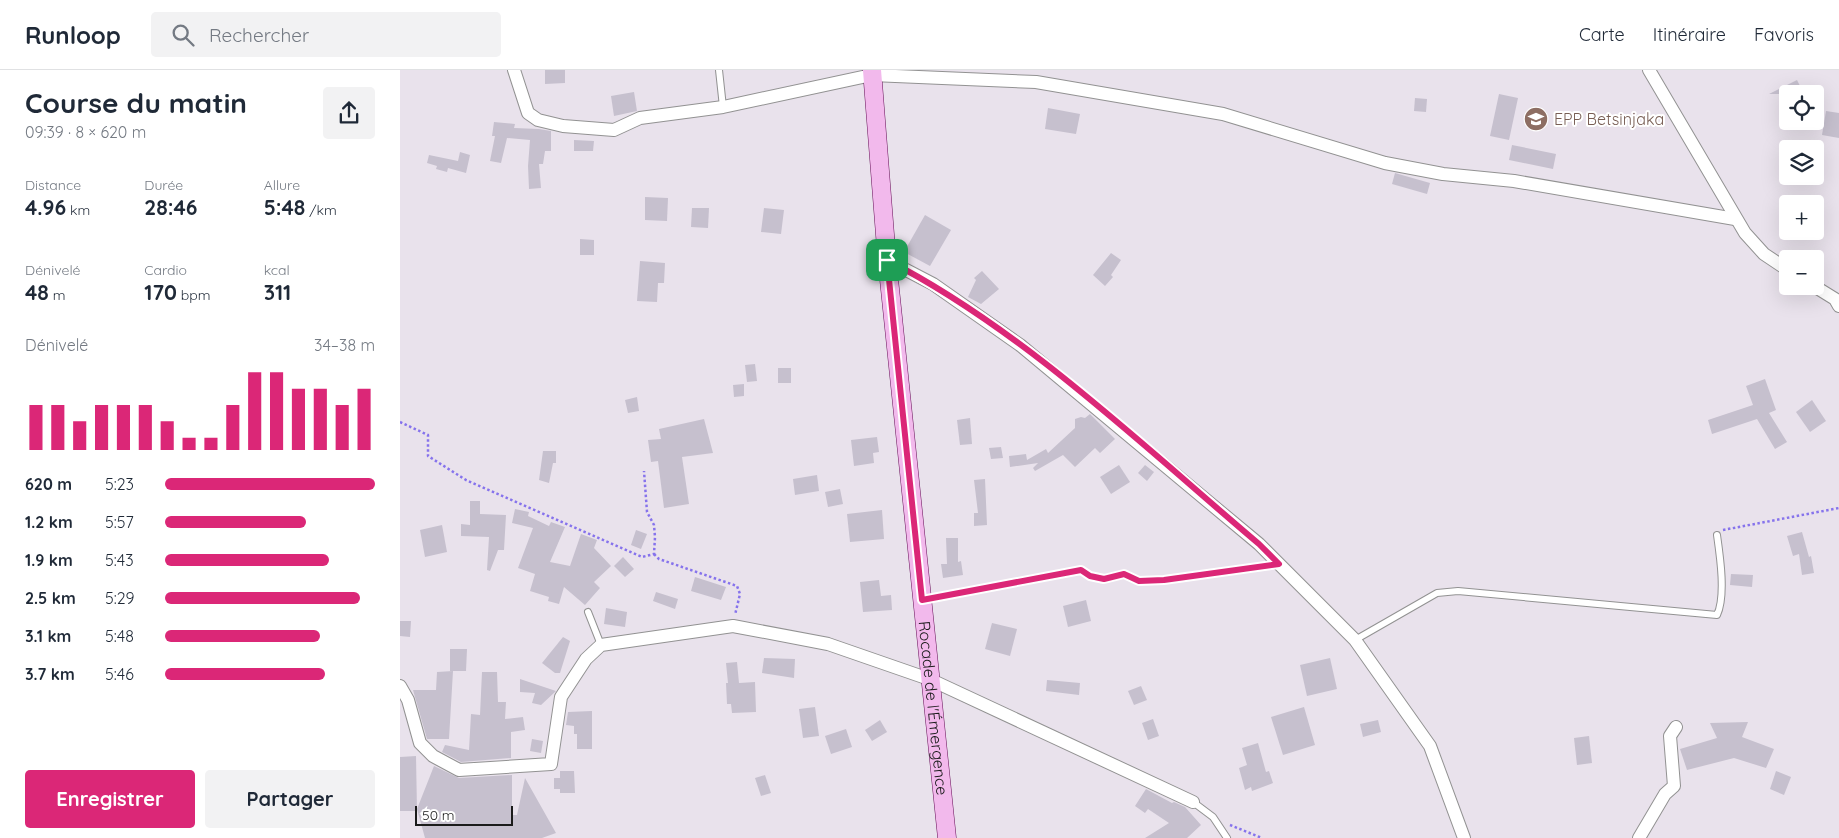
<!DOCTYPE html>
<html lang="fr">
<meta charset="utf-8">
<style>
body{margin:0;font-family:Quicksand,sans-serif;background:#f2f2f3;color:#1f2937;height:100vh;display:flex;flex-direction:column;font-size:19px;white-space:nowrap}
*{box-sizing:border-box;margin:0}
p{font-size:16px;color:#747a83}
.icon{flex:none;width:28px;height:28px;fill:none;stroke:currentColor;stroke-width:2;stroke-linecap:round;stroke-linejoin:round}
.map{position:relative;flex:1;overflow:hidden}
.drawer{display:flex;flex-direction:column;background:#fff;width:400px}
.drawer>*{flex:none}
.buttons{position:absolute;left:1379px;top:15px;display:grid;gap:10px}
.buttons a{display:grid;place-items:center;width:45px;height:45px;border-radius:5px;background:#fff;box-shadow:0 5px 20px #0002;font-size:25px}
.scale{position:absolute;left:15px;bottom:12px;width:98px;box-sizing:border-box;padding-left:5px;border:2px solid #1b1b1b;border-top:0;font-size:14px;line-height:18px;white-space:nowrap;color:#1b1b1b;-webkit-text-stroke:4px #fff;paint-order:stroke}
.pin{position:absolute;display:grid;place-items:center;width:42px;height:42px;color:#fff;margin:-21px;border-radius:10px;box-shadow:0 2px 8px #0006}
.round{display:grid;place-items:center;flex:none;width:52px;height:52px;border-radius:5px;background:#f2f2f3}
.summary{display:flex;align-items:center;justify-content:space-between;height:85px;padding:0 25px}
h1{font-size:28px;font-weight:800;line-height:38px}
.figures{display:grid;grid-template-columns:repeat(3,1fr);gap:8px;height:85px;padding:5px 25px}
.figures div{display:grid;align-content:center}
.figures b{font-size:21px;font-weight:800}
.figures small{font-size:14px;font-weight:400}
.figures p{font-size:14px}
.chart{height:140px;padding:10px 25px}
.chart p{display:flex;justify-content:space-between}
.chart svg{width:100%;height:90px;margin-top:5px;stroke:#db2777;stroke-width:6}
.primary-button{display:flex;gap:10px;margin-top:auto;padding:10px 25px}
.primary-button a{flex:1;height:58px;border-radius:5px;background:#db2777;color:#fff;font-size:20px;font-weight:800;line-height:58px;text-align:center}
.primary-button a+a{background:#f2f2f3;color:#1f2937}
ul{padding:0 25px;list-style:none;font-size:16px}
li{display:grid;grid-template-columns:80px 60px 1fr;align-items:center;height:38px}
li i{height:12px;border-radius:6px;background:#db2777}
header{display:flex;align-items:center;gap:30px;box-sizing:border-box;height:70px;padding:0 25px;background:#fff;border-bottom:1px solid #e0e1e3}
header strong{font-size:24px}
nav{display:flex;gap:28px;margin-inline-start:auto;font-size:18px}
.search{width:350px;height:45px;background:#f2f2f3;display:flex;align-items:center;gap:12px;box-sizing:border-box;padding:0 18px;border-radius:5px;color:#747a83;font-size:19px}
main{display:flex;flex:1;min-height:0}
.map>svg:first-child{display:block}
.building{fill:#c6c0ce}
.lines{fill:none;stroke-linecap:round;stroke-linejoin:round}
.lane-casing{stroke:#929292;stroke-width:8}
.street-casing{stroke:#929292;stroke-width:14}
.secondary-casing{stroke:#660f57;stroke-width:19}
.path{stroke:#8673ec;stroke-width:2.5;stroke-dasharray:2.5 2.5;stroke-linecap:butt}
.lane{stroke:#fff;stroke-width:6}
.street{stroke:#fff;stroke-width:12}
.secondary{stroke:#f2b9ec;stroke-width:18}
.route-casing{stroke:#fff;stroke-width:10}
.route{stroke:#db2777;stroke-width:6}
.labels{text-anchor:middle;stroke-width:4;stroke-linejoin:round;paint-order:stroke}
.education-label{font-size:16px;fill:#785e54;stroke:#fff;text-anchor:start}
.street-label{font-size:16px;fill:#1b1b1b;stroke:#fff}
</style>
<header>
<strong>Runloop</strong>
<div class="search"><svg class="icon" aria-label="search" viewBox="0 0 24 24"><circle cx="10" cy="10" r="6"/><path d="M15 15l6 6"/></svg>Rechercher</div>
<nav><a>Carte</a><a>Itinéraire</a><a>Favoris</a></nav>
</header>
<main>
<section class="drawer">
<div class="summary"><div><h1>Course du matin</h1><p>09:39 · 8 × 620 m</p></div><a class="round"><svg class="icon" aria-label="share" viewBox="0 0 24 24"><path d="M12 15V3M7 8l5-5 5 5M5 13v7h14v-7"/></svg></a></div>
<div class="figures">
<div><p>Distance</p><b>4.96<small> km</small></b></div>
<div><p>Durée</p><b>28:46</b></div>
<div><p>Allure</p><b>5:48<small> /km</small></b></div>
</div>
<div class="figures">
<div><p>Dénivelé</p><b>48<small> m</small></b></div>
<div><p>Cardio</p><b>170<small> bpm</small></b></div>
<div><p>kcal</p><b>311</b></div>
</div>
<div class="chart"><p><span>Dénivelé</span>34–38 m</p>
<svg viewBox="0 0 160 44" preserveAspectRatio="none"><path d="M5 44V22M15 44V22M25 44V30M35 44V22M45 44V22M55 44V22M65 44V30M75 44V38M85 44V38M95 44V22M105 44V6M115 44V6M125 44V14M135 44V14M145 44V22M155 44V14"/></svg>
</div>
<ul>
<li><b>620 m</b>5:23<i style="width:100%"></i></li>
<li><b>1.2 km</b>5:57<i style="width:67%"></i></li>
<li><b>1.9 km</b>5:43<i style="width:78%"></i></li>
<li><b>2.5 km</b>5:29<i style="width:93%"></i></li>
<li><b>3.1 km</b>5:48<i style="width:74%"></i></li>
<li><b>3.7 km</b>5:46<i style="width:76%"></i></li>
</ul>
<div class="primary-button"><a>Enregistrer</a><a>Partager</a></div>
</section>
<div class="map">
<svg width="1439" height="768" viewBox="0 0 1439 768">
<rect width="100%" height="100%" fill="#e9e2ec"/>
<g class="building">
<polygon points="145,0 165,0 165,13 145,14"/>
<polygon points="1397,10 1404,24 1369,24"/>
<polygon points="234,22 237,41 214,46 211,26"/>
<polygon points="1099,24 1118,28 1109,70 1090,66"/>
<polygon points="1015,28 1027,29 1026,42 1014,41"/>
<polygon points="648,38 680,44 676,64 645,59"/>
<polygon points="1426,41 1439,43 1439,68 1422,65"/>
<polygon points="94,52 115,54 114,58 139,59 151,61 151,81 145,81 143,94 139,94 141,118 129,119 128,96 130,70 107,68 101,93 90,91 95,66 92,66"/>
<polygon points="174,70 194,71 193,81 174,81"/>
<polygon points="1112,75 1156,84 1153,99 1109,90"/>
<polygon points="60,82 70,85 66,103 48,98 47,102 36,99 37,96 27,93 29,85 58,91"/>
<polygon points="995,103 1030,113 1027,124 992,114"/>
<polygon points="245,127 268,128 267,151 245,150"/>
<polygon points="292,138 309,138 308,158 291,157"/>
<polygon points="364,138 384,140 381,164 361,162"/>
<polygon points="525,145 551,160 530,196 504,182"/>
<polygon points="180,169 194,170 194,185 180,185"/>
<polygon points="711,183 721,190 711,205 713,207 705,216 693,205"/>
<polygon points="240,191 265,193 264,213 258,213 257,232 237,231"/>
<polygon points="582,201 599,219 581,234 568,227 576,210 574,208"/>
<polygon points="355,294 357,311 347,312 345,295"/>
<rect x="378" y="298" width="13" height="15"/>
<polygon points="1365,309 1376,340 1369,343 1387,372 1375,379 1357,349 1312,364 1308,350 1353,335 1346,316"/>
<polygon points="344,314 344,326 334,327 333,315"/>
<polygon points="237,327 239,341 228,343 225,330"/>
<polygon points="1412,330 1426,351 1410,362 1396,342"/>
<polygon points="690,344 715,369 700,383 695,378 675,397 663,385 635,401 633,398 638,393 610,397 609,386 626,384 627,390 646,379 648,383 675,358 675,349 681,347 685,348"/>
<polygon points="570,348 572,374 560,375 557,350"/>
<polygon points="304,349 313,383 282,387 289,434 264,438 258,391 251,392 248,370 261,369 259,359"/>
<polygon points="477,367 479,382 473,383 474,393 454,396 451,370"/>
<polygon points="601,377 603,388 591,389 589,378"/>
<polygon points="143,381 156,381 156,393 153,393 149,413 139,410"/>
<polygon points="719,395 730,412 711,424 700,407"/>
<polygon points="745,395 754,402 747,411 738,403"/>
<polygon points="417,405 419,421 395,425 393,409"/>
<polygon points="585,409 587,455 574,456 574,443 578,443 574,410"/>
<polygon points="440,419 443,434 428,437 425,422"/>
<polygon points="70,431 80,431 80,444 106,445 104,480 98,480 90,501 87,500 89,467 61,466 61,454 70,455"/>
<polygon points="115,439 129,442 128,446 149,456 151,452 165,457 150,492 170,496 181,464 197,470 194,478 211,496 194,512 200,518 185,535 164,517 159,534 148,531 149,527 130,521 135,504 118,498 133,458 112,453"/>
<polygon points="482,440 484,469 450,472 447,444"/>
<polygon points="42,455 47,482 25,487 20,460"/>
<polygon points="236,460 247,464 241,479 231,475"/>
<polygon points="1402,462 1409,487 1411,486 1414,503 1402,505 1399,484 1393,486 1387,466"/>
<polygon points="546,468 558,468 558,492 561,491 563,505 543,508 541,494 547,494"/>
<polygon points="223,487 234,499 225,507 214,496"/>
<polygon points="1331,504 1353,505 1352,517 1330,515"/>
<polygon points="295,507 326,517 321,530 291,521"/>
<polygon points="479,510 481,526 491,525 492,540 463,542 460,512"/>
<polygon points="256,522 278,529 275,539 253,531"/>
<polygon points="686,530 691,551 668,557 663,536"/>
<polygon points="206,538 227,542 225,557 204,554"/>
<polygon points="0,551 11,551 10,567 0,566"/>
<polygon points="592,553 617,559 610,586 585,579"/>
<polygon points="163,567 170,571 160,603 155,603 142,593"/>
<polygon points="50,579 67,579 66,601 50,601"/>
<polygon points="364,588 395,589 394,608 362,603"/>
<polygon points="930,588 937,619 907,626 900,595"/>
<polygon points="337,592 339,613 355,612 356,642 332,643 331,634 327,634 326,613 328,613 326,593"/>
<polygon points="53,601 49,669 27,669 13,620 36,620 37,602"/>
<polygon points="82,602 97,602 98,632 106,632 105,649 123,647 125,660 111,662 111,688 61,692 42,682 45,675 69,680 71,644 80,645"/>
<polygon points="120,609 156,621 141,635 132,633 135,623 120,622"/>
<polygon points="647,610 680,613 679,625 646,621"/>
<polygon points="741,616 747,630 734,635 728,621"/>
<polygon points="415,637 419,666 403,668 399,639"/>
<polygon points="904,637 915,675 883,685 871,647"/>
<polygon points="192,641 192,679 177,679 177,664 174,664 174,656 166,655 168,642"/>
<polygon points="753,649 759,666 748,670 742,653"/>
<polygon points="480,650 487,662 472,671 465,660"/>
<polygon points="978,650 981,662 963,667 960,654"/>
<polygon points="1348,652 1342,667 1374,679 1366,698 1334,688 1287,700 1280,679 1317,668 1310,653"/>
<polygon points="446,659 452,677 431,684 425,666"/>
<polygon points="1189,666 1192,693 1177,695 1174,668"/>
<polygon points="132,669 143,671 141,683 130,681"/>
<polygon points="858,673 866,702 869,701 873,713 852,721 851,717 845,720 839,698 847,695 842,678"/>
<polygon points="16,686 17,741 0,741 0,687"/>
<polygon points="34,696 59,708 112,705 112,745 117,745 125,708 156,763 142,768 25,768 17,739"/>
<polygon points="160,701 174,701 175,723 160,723 160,719 154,719 154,708 160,708"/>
<polygon points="1376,701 1391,707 1384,725 1370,719"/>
<polygon points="365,705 371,723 361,726 355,708"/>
<polygon points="746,719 772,733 774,732 785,737 801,755 787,768 745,768 769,753 748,739 745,743 735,736"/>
</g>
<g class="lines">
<g class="lane-casing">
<g id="lane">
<polyline points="319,0 323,37"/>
<polyline points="188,542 201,575"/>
<path d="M955,570L1037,523L1058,521L1317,545C1326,526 1320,486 1317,465"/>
<polyline points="793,732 813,747 827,768"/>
</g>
</g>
<g class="street-casing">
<g id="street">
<polyline points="114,0 128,43 138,50 163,56 214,60 240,48 323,37 472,5 636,12 823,44 985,93 1043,104 1114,111 1335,149"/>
<polyline points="1249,0 1345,163 1364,184 1388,200"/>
<polyline points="487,190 533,214 620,275 859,474 955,570 1030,676 1064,768"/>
<polyline points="1414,216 1435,229 1439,236"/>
<polyline points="0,616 8,630 20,673 33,686 59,700 151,694 161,627 186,589 201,575 333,556 428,574 529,609 793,732"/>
<polyline points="1239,768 1265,724 1274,716 1270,666 1276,657"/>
</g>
</g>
<g class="secondary-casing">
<g id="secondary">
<path id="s1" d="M472,0L487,190L547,768"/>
</g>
</g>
<g class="path">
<polyline points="0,352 28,365 28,386 66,410 242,487 254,484 255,467 254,455 247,442 244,401"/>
<polyline points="1323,460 1439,438"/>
<polyline points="254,484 259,489 337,516 340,524 335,545"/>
<polyline points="536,528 636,507 681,500 690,506 705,509 724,504 739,511 764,510 865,497"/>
<polyline points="830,755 862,768"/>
</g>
<use href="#lane" class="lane"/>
<use href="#street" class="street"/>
<use href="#secondary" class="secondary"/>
</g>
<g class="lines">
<g class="route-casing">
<path id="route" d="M487,190C622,259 743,376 859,474L879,494L764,510L739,511L724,504L704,509L690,506L681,500L522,530Z"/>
</g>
<use href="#route" class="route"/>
</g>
<defs>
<g id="school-disc" transform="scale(1.25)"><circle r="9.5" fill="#8d6e63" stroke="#fff"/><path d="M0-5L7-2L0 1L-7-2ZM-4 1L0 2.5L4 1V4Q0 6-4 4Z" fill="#fff"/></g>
</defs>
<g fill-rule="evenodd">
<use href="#school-disc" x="1136" y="49"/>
</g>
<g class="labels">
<g class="education-label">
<text x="1154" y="55">EPP Betsinjaka</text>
</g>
<g class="street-label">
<text dy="6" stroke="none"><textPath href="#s1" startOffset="641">Rocade de l'Émergence</textPath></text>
</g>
</g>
</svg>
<div class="buttons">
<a><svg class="icon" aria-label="locate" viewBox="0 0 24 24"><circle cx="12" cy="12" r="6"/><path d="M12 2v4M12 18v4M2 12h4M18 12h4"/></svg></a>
<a><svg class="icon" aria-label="layers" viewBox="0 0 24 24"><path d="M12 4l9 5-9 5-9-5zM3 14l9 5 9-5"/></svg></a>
<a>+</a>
<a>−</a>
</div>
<div class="scale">50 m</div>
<div class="pin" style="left:487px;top:190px;background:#1e9e55"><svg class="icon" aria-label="arrive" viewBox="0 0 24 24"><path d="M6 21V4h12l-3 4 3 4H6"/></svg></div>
</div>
</main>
